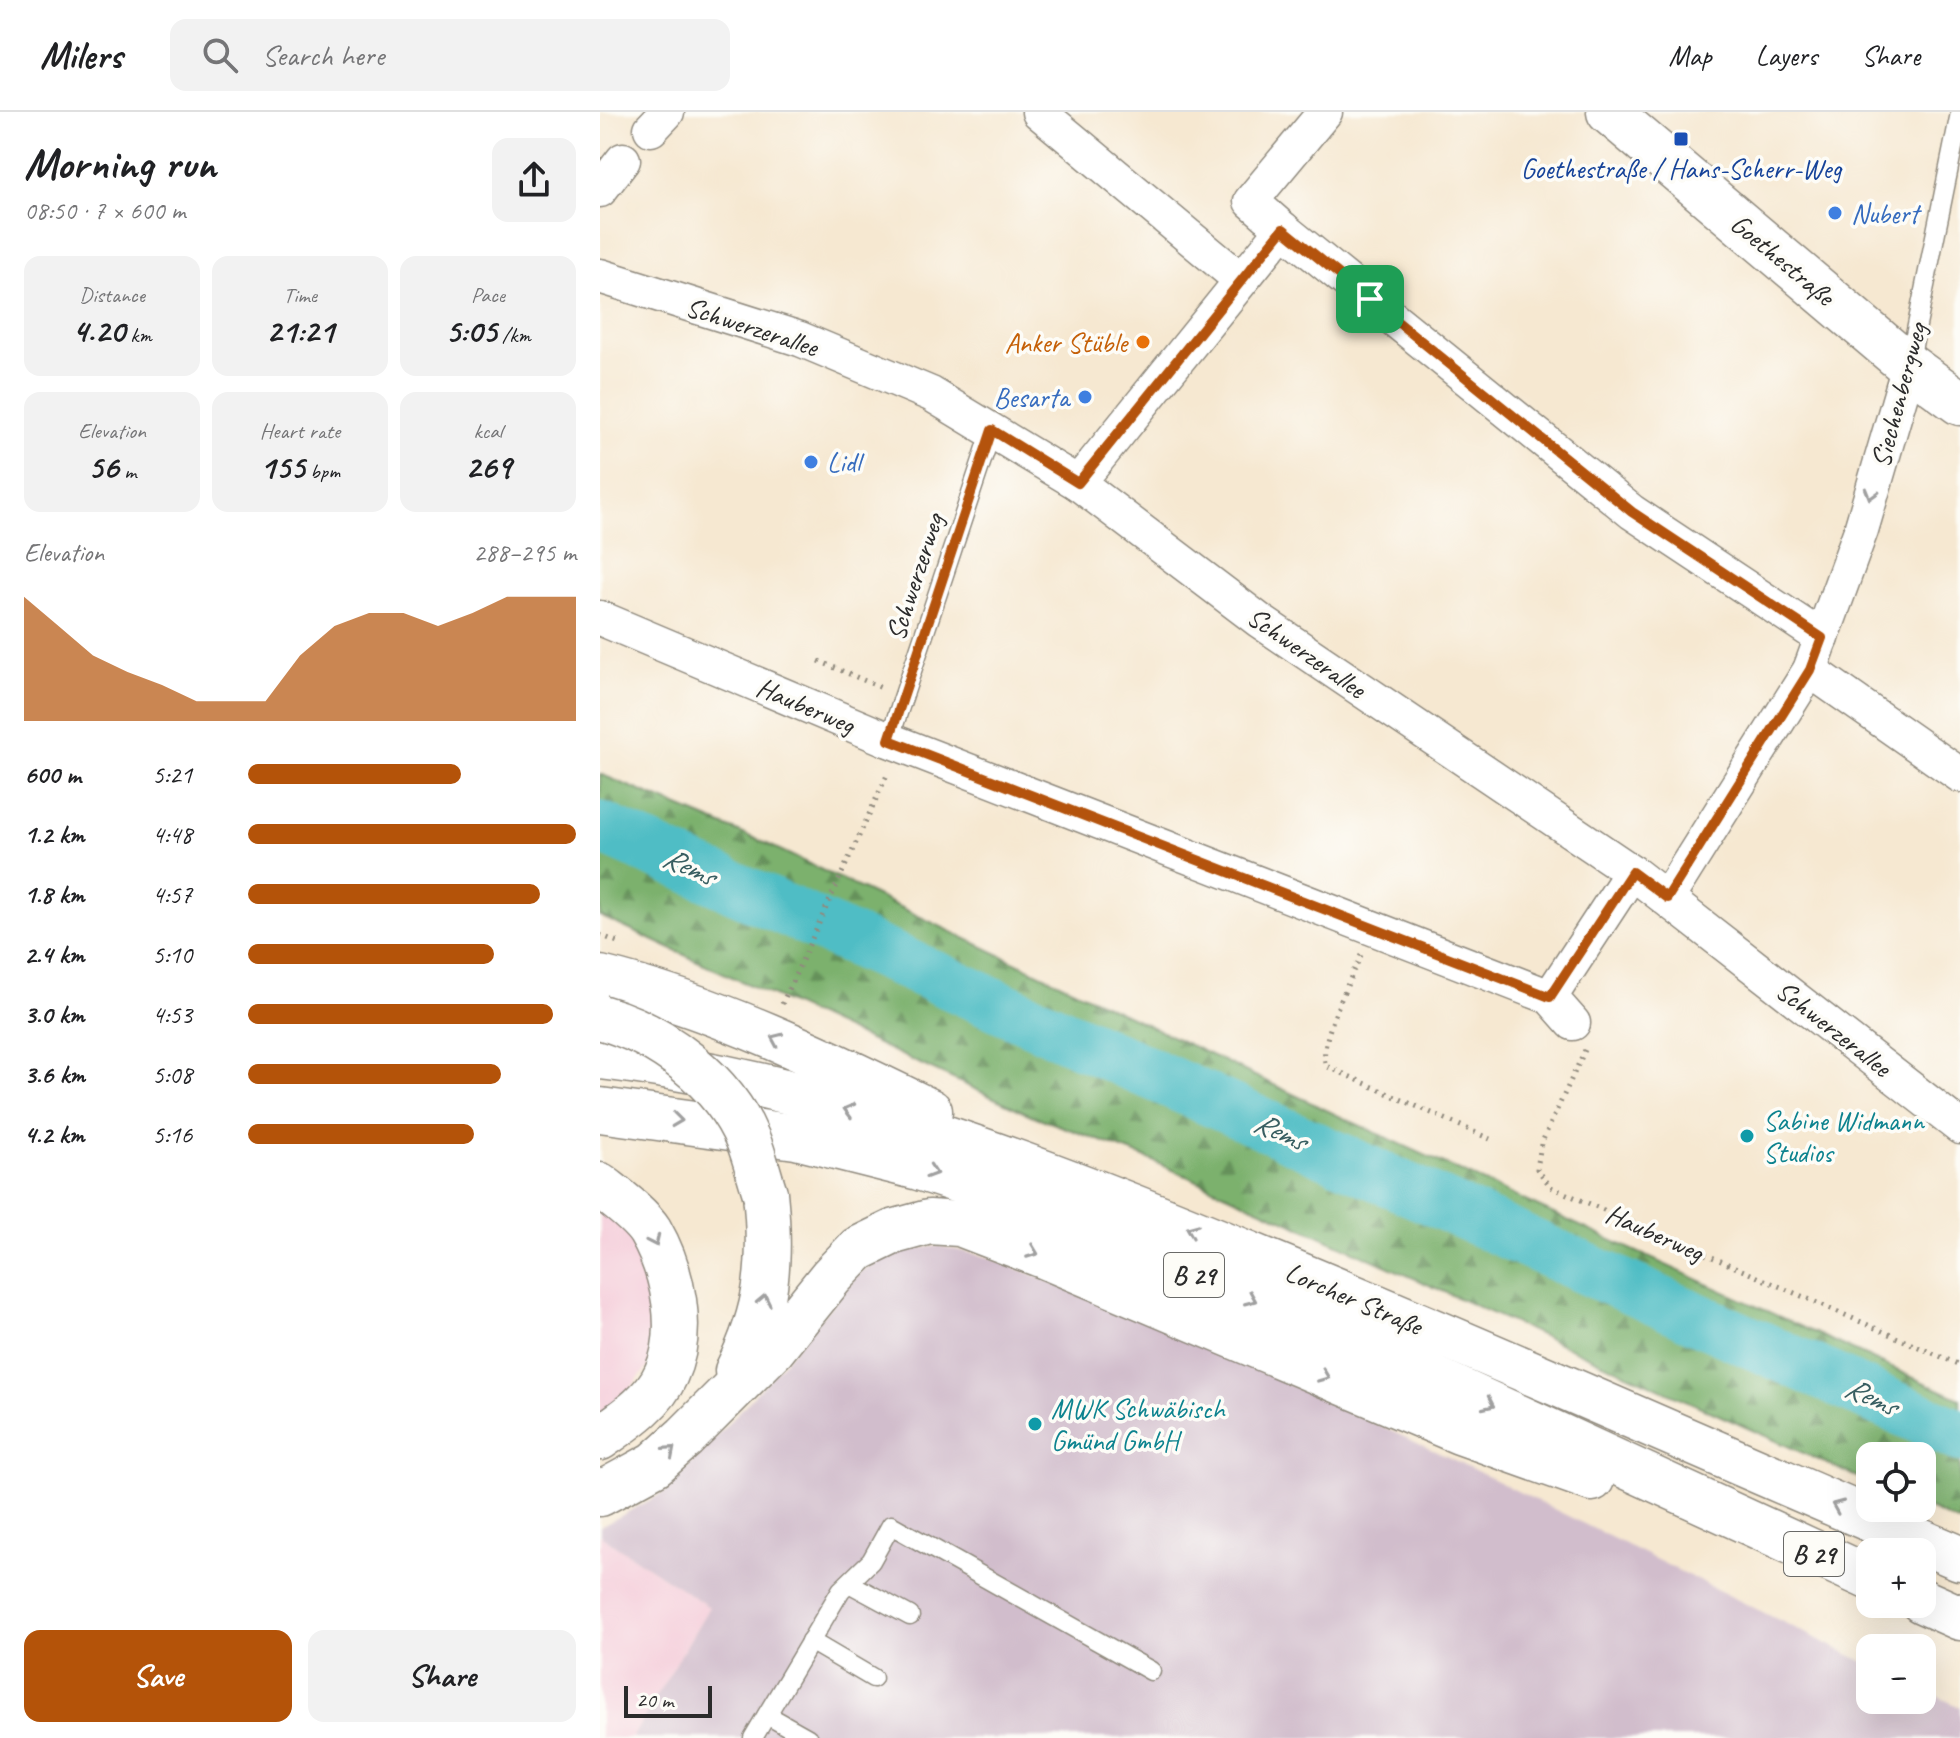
<!DOCTYPE html>
<meta charset="utf-8">
<style>
body{margin:0;font-family:Caveat,sans-serif;background:#f2f2f2;color:#202124;height:100vh;display:flex;flex-direction:column;font-size:30px;white-space:nowrap}
*{box-sizing:border-box;margin:0}
p{font-size:26px;color:#757577}
.icon{flex:none;width:44px;height:44px;fill:none;stroke:currentColor;stroke-width:2;stroke-linecap:round;stroke-linejoin:round}
.map{position:relative;flex:1;overflow:hidden}
.sheet{display:flex;flex-direction:column;background:#fff;width:600px}
.sheet>*{flex:none}
.fabs{position:absolute;left:1256px;top:1330px;display:grid;gap:16px}
.fabs a{display:grid;place-items:center;width:80px;height:80px;border-radius:16px;background:#fff;box-shadow:0 8px 32px #0002;font-size:40px}
.scale{position:absolute;left:24px;bottom:20px;width:88px;box-sizing:border-box;padding-left:8px;border:4px solid #2b2b2b;border-top:0;font-size:22px;line-height:28px;white-space:nowrap;color:#2b2b2b;-webkit-text-stroke:6px #fdfcf7;paint-order:stroke}
.pin{position:absolute;display:grid;place-items:center;width:68px;height:68px;color:#fff;margin:-34px;border-radius:16px;box-shadow:0 4px 12px #0006}
.round{display:grid;place-items:center;flex:none;width:84px;height:84px;border-radius:16px;background:#f2f2f2}
.summary{display:flex;align-items:center;justify-content:space-between;height:136px;padding:0 24px}
h1{font-size:44px;font-weight:800;line-height:60px}
.metrics{display:grid;grid-template-columns:repeat(3,1fr);gap:12px;height:136px;padding:8px 24px}
.metrics div{display:grid;align-content:center;border-radius:16px;background:#f2f2f2;text-align:center}
.metrics b{font-size:34px;font-weight:800}
.metrics small{font-size:22px;font-weight:400}
.metrics p{font-size:22px}
.chart{height:224px;padding:16px 24px}
.chart p{display:flex;justify-content:space-between}
.chart svg{width:100%;height:144px;margin-top:8px;fill:#b45309;opacity:.7}
.cta{display:flex;gap:16px;margin-top:auto;padding:16px 24px}
.cta a{flex:1;height:92px;border-radius:16px;background:#b45309;color:#fff;font-size:32px;font-weight:800;line-height:92px;text-align:center}
.cta a+a{background:#f2f2f2;color:#202124}
ul{padding:0 24px;list-style:none;font-size:26px}
li{display:grid;grid-template-columns:128px 96px 1fr;align-items:center;height:60px}
li i{height:20px;border-radius:10px;background:#b45309}
header{display:flex;align-items:center;gap:48px;box-sizing:border-box;height:112px;padding:0 40px;background:#fff;border-bottom:2px solid #e0e0e0}
header strong{font-size:38px}
nav{display:flex;gap:44px;margin-inline-start:auto;font-size:28px}
.search{width:560px;height:72px;background:#f2f2f2;display:flex;align-items:center;gap:20px;box-sizing:border-box;padding:0 28px;border-radius:16px;color:#757577;font-size:30px}
main{display:flex;flex:1;min-height:0}
.map>svg:first-child{display:block}
.built{fill:#f5cfdb}
.industrial{fill:#d1bdcc}
.forest{fill:url(#forest-firs);stroke:#536e4c;stroke-width:2}
.lines{fill:none;stroke-linecap:round;stroke-linejoin:round}
.river{stroke:#4fbdc5;stroke-width:52}
.service-casing{stroke:#908a7e;stroke-width:21}
.minor-casing{stroke:#908a7e;stroke-width:37}
.tertiary-casing{stroke:#908a7e;stroke-width:47}
.trunk-casing{stroke:#908a7e;stroke-width:47}
.path{stroke:#908a7e;stroke-width:5;stroke-dasharray:2 6;stroke-linecap:butt}
.service{stroke:#fff;stroke-width:18}
.minor{stroke:#fff;stroke-width:34}
.tertiary{stroke:#fff;stroke-width:44}
.trunk{stroke:#fff;stroke-width:44}
.trunk-bridge-casing{stroke:#908a7e;stroke-width:47;stroke-linecap:butt}
.trunk-bridge{stroke:#fff;stroke-width:44}
.oneway{stroke:#a0a0a0}
.route-casing{stroke:#fff;stroke-width:16}
.route{stroke:#b45309;stroke-width:10}
.transit-dot{fill:#1a4fb4;stroke:#fdfcf7;stroke-width:3}
.shop-dot{fill:#3f7fe0;stroke:#fdfcf7;stroke-width:3}
.food-dot{fill:#e8710a;stroke:#fdfcf7;stroke-width:3}
.culture-dot{fill:#0f9aa8;stroke:#fdfcf7;stroke-width:3}
.labels{text-anchor:middle;stroke-width:7;stroke-linejoin:round;paint-order:stroke}
.shield{fill:#fdfcf7;stroke:#6a6a68;stroke-width:2}
.shield-label{font-size:26px;font-weight:bold;fill:#2b2b2b}
.transit-label{font-size:28px;fill:#164399;stroke:#fdfcf7}
.shop-label{font-size:28px;fill:#366cbe;stroke:#fdfcf7;text-anchor:start}
.street-label{font-size:28px;fill:#2b2b2b;stroke:#fdfcf7}
.food-label{font-size:28px;fill:#c56008;stroke:#fdfcf7;text-anchor:end}
.culture-label{font-size:28px;fill:#0d838f;stroke:#fdfcf7;text-anchor:start}
.water-label{font-size:30px;font-style:italic;fill:#385e61;stroke:#fdfcf7}
</style>
<header>
<strong>Milers</strong>
<div class="search"><svg class="icon" aria-label="search" viewBox="0 0 24 24"><circle cx="10" cy="10" r="6"/><path d="M15 15l6 6"/></svg>Search here</div>
<nav><a>Map</a><a>Layers</a><a>Share</a></nav>
</header>
<main>
<section class="sheet">
<div class="summary"><div><h1>Morning run</h1><p>08:50 · 7 × 600 m</p></div><a class="round"><svg class="icon" aria-label="share" viewBox="0 0 24 24"><path d="M12 15V3M7 8l5-5 5 5M5 13v7h14v-7"/></svg></a></div>
<div class="metrics">
<div><p>Distance</p><b>4.20<small> km</small></b></div>
<div><p>Time</p><b>21:21</b></div>
<div><p>Pace</p><b>5:05<small> /km</small></b></div>
</div>
<div class="metrics">
<div><p>Elevation</p><b>56<small> m</small></b></div>
<div><p>Heart rate</p><b>155<small> bpm</small></b></div>
<div><p>kcal</p><b>269</b></div>
</div>
<div class="chart"><p><span>Elevation</span>288–295 m</p>
<svg viewBox="0 0 160 44" preserveAspectRatio="none"><path d="M0 44V6L10 15L20 24L30 29L40 33L50 38L60 38L70 38L80 24L90 15L100 11L110 11L120 15L130 11L140 6L150 6L160 6V44z"/></svg>
</div>
<ul>
<li><b>600 m</b>5:21<i style="width:65%"></i></li>
<li><b>1.2 km</b>4:48<i style="width:100%"></i></li>
<li><b>1.8 km</b>4:57<i style="width:89%"></i></li>
<li><b>2.4 km</b>5:10<i style="width:75%"></i></li>
<li><b>3.0 km</b>4:53<i style="width:93%"></i></li>
<li><b>3.6 km</b>5:08<i style="width:77%"></i></li>
<li><b>4.2 km</b>5:16<i style="width:69%"></i></li>
</ul>
<div class="cta"><a>Save</a><a>Share</a></div>
</section>
<div class="map">
<svg width="1360" height="1626" viewBox="0 0 1360 1626">
<defs>
<pattern id="forest-firs" width="22" height="20" patternUnits="userSpaceOnUse" patternTransform="scale(2)"><rect width="22" height="20" fill="#7bb16d"/><path d="M5 1l3.5 6h-7zM16 11l3.5 6h-7z" fill="#65905a"/></pattern>
</defs>
<rect width="100%" height="100%" fill="#fdfcf7"/>
<filter id="ink" filterUnits="userSpaceOnUse"><feTurbulence type="fractalNoise" baseFrequency=".0125" numOctaves="2"/><feDisplacementMap in="SourceGraphic" scale="16" xChannelSelector="R" yChannelSelector="G"/><feConvolveMatrix kernelMatrix="1 2 1 2 8 2 1 2 1" color-interpolation-filters="sRGB"/></filter>
<filter id="wash" filterUnits="userSpaceOnUse"><feTurbulence type="fractalNoise" baseFrequency=".006" numOctaves="4" result="noise"/><feDisplacementMap in="SourceGraphic" scale="32" xChannelSelector="R" yChannelSelector="G"/><feGaussianBlur stdDeviation="1.8" result="paint"/><feColorMatrix in="noise" values="0 0 0 0 0 0 0 0 0 0 0 0 0 0 0 0 0 1.4 0 .05"/><feComposite in="paint" operator="in"/></filter>
<g filter="url(#wash)">
<rect width="100%" height="100%" fill="#f6e8d1"/>
<g class="built">
<polygon points="0,1091 13,1099 39,1140 62,1193 55,1246 27,1281 0,1305"/>
<polygon points="0,1423 109,1495 32,1626 0,1626"/>
</g>
<polygon class="industrial" points="339,1134 388,1145 538,1204 848,1345 1270,1553 1270,1588 1322,1588 1322,1577 1360,1595 1360,1626 32,1626 109,1495 0,1423 0,1415 65,1380 172,1264 260,1160 297,1139"/>
<polygon class="forest" points="0,662 165,731 739,1004 1360,1287 1360,1411 1322,1394 1322,1344 1270,1344 1270,1371 544,1045 431,1003 0,804"/>
<g class="lines">
<polyline class="river" points="0,715 1360,1324"/>
</g>
</g>
<g filter="url(#ink)">
<g class="lines">
<g class="service-casing">
<g id="service">
<polyline points="1309,253 1360,1"/>
<polyline points="289,628 392,318"/>
<polyline points="249,1471 310,1504"/>
<polyline points="210,1529 273,1566"/>
<polyline points="167,1603 208,1626"/>
<polyline points="153,1626 241,1478 271,1449 291,1413 551,1559"/>
</g>
</g>
<g class="minor-casing">
<g id="minor">
<polyline points="439,0 641,168"/>
<polyline points="51,17 67,0"/>
<polyline points="0,78 23,48"/>
<polyline points="683,117 1032,400 1222,526"/>
<polyline points="0,164 200,227 331,282 478,371 660,509 1032,760 1360,1015"/>
<polyline points="478,371 683,117 651,89 725,0"/>
<polyline points="0,506 289,628 950,885 973,911"/>
<polyline points="1210,558 1360,663"/>
<polyline points="1067,786 1210,558 1261,418 1309,254"/>
<polyline points="950,885 1032,760"/>
</g>
</g>
<g class="tertiary-casing">
<polyline id="tertiary" points="1009,0 1309,254 1360,291"/>
</g>
<g class="trunk-casing">
<g id="trunk">
<path d="M0,866C115,894 224,947 330,999"/>
<path d="M0,945C231,972 449,1059 662,1147C896,1243 1127,1347 1360,1446"/>
<polyline points="0,998 196,1025 319,1056 420,1089 755,1230 1270,1466"/>
<path d="M0,1073C15,1085 40,1103 50,1119C73,1159 86,1219 66,1262C54,1290 24,1309 0,1326"/>
<path d="M137,1259C168,1197 172,1149 165,1081"/>
<polyline points="0,1382 55,1352 85,1325 173,1237 231,1165 258,1137 293,1120 329,1110 360,1112 446,1145 860,1320 992,1367"/>
<polyline points="1322,1489 1360,1506"/>
</g>
</g>
<g class="path">
<polyline points="219,549 284,577"/>
<polyline points="0,823 20,831"/>
<path d="M761,843C751,866 717,932 726,954L890,1027"/>
<polyline points="182,892 288,661"/>
<polyline points="985,938 941,1032 937,1057 951,1075 1360,1253"/>
</g>
<use href="#service" class="service"/>
<use href="#minor" class="minor"/>
<use href="#tertiary" class="tertiary"/>
<use href="#trunk" class="trunk"/>
<g class="trunk-bridge-casing">
<path id="trunk-bridge" d="M0,905C61,922 123,968 148,1028C155,1045 159,1064 165,1081"/>
</g>
<use href="#trunk-bridge" class="trunk-bridge"/>
</g>
<defs><path id="oneway-chevron" d="M-2-3.5L2.5 0L-2 3.5" fill="none" stroke-width="1.6" stroke-linecap="round" stroke-linejoin="round" transform="scale(2)"/></defs>
<g class="oneway">
<use href="#oneway-chevron" transform="translate(1271 382) rotate(106)"/>
<use href="#oneway-chevron" transform="translate(176 927) rotate(-156)"/>
<use href="#oneway-chevron" transform="translate(249 998) rotate(-165)"/>
<use href="#oneway-chevron" transform="translate(77 1008) rotate(7)"/>
<use href="#oneway-chevron" transform="translate(332 1060) rotate(18)"/>
<use href="#oneway-chevron" transform="translate(592 1118) rotate(-158)"/>
<use href="#oneway-chevron" transform="translate(54 1129) rotate(65)"/>
<use href="#oneway-chevron" transform="translate(433 1140) rotate(21)"/>
<use href="#oneway-chevron" transform="translate(651 1187) rotate(23)"/>
<use href="#oneway-chevron" transform="translate(164 1188) rotate(-78)"/>
<use href="#oneway-chevron" transform="translate(724 1264) rotate(22)"/>
<use href="#oneway-chevron" transform="translate(889 1292) rotate(25)"/>
<use href="#oneway-chevron" transform="translate(70 1339) rotate(-41)"/>
<use href="#oneway-chevron" transform="translate(1237 1394) rotate(-157)"/>
</g>
</g>
<g class="lines" filter="url(#ink)">
<g class="route-casing">
<polygon id="route" points="683,117 1032,400 1222,526 1210,558 1067,786 1032,760 950,885 289,628 392,318 478,371"/>
</g>
<use href="#route" class="route"/>
</g>
<rect class="transit-dot" x="1073" y="19" width="16" height="16" rx="4"/>
<g class="shop-dot">
<circle cx="1235" cy="101" r="8"/>
<circle cx="485" cy="285" r="8"/>
<circle cx="211" cy="350" r="8"/>
</g>
<circle class="food-dot" cx="543" cy="230" r="8"/>
<g class="culture-dot">
<circle cx="1147" cy="1024" r="8"/>
<circle cx="435" cy="1312" r="8"/>
</g>
<g class="labels">
<g class="shield">
<rect x="564" y="1141" width="60" height="44" rx="6"/>
<rect x="1184" y="1420" width="60" height="44" rx="6"/>
</g>
<g class="shield-label">
<text x="594" y="1172">B 29</text>
<text x="1214" y="1451">B 29</text>
</g>
<g class="transit-label">
<text x="1081" y="66">Goethestraße / Hans-Scherr-Weg</text>
</g>
<g class="shop-label">
<text x="1251" y="111">Nubert</text>
<text x="469" y="295" text-anchor="end">Besarta</text>
<text x="227" y="360">Lidl</text>
</g>
<g class="street-label">
<text transform="translate(1183 147) rotate(40)" y="10">Goethestraße</text>
<text transform="translate(152 214) rotate(18)" y="10">Schwerzerallee</text>
<text transform="translate(1298 283) rotate(-75)" y="10">Siechenbergweg</text>
<text transform="translate(314 465) rotate(-72)" y="10">Schwerzerweg</text>
<text transform="translate(707 540) rotate(35)" y="10">Schwerzerallee</text>
<text transform="translate(206 593) rotate(23)" y="10">Hauberweg</text>
<text transform="translate(1234 916) rotate(38)" y="10">Schwerzerallee</text>
<text transform="translate(1055 1120) rotate(24)" y="10">Hauberweg</text>
<text transform="translate(754 1186) rotate(23)" y="10">Lorcher Straße</text>
</g>
<g class="food-label">
<text x="527" y="240">Anker Stüble</text>
</g>
<g class="culture-label">
<text x="1163" y="1018">Sabine Widmann<tspan x="1163" dy="32">Studios</tspan></text>
<text x="451" y="1306">MWK Schwäbisch<tspan x="451" dy="32">Gmünd GmbH</tspan></text>
</g>
<g class="water-label">
<text transform="translate(89 754) rotate(24)" y="10">Rems</text>
<text transform="translate(680 1019) rotate(24)" y="10">Rems</text>
<text transform="translate(1271 1284) rotate(24)" y="10">Rems</text>
</g>
</g>
</svg>
<div class="fabs">
<a><svg class="icon" aria-label="locate" viewBox="0 0 24 24"><circle cx="12" cy="12" r="6"/><path d="M12 2v4M12 18v4M2 12h4M18 12h4"/></svg></a>
<a>+</a>
<a>−</a>
</div>
<div class="scale">20 m</div>
<div class="pin" style="left:770px;top:187px;background:#1e9e55"><svg class="icon" aria-label="arrive" viewBox="0 0 24 24"><path d="M6 21V4h12l-3 4 3 4H6"/></svg></div>
</div>
</main>
